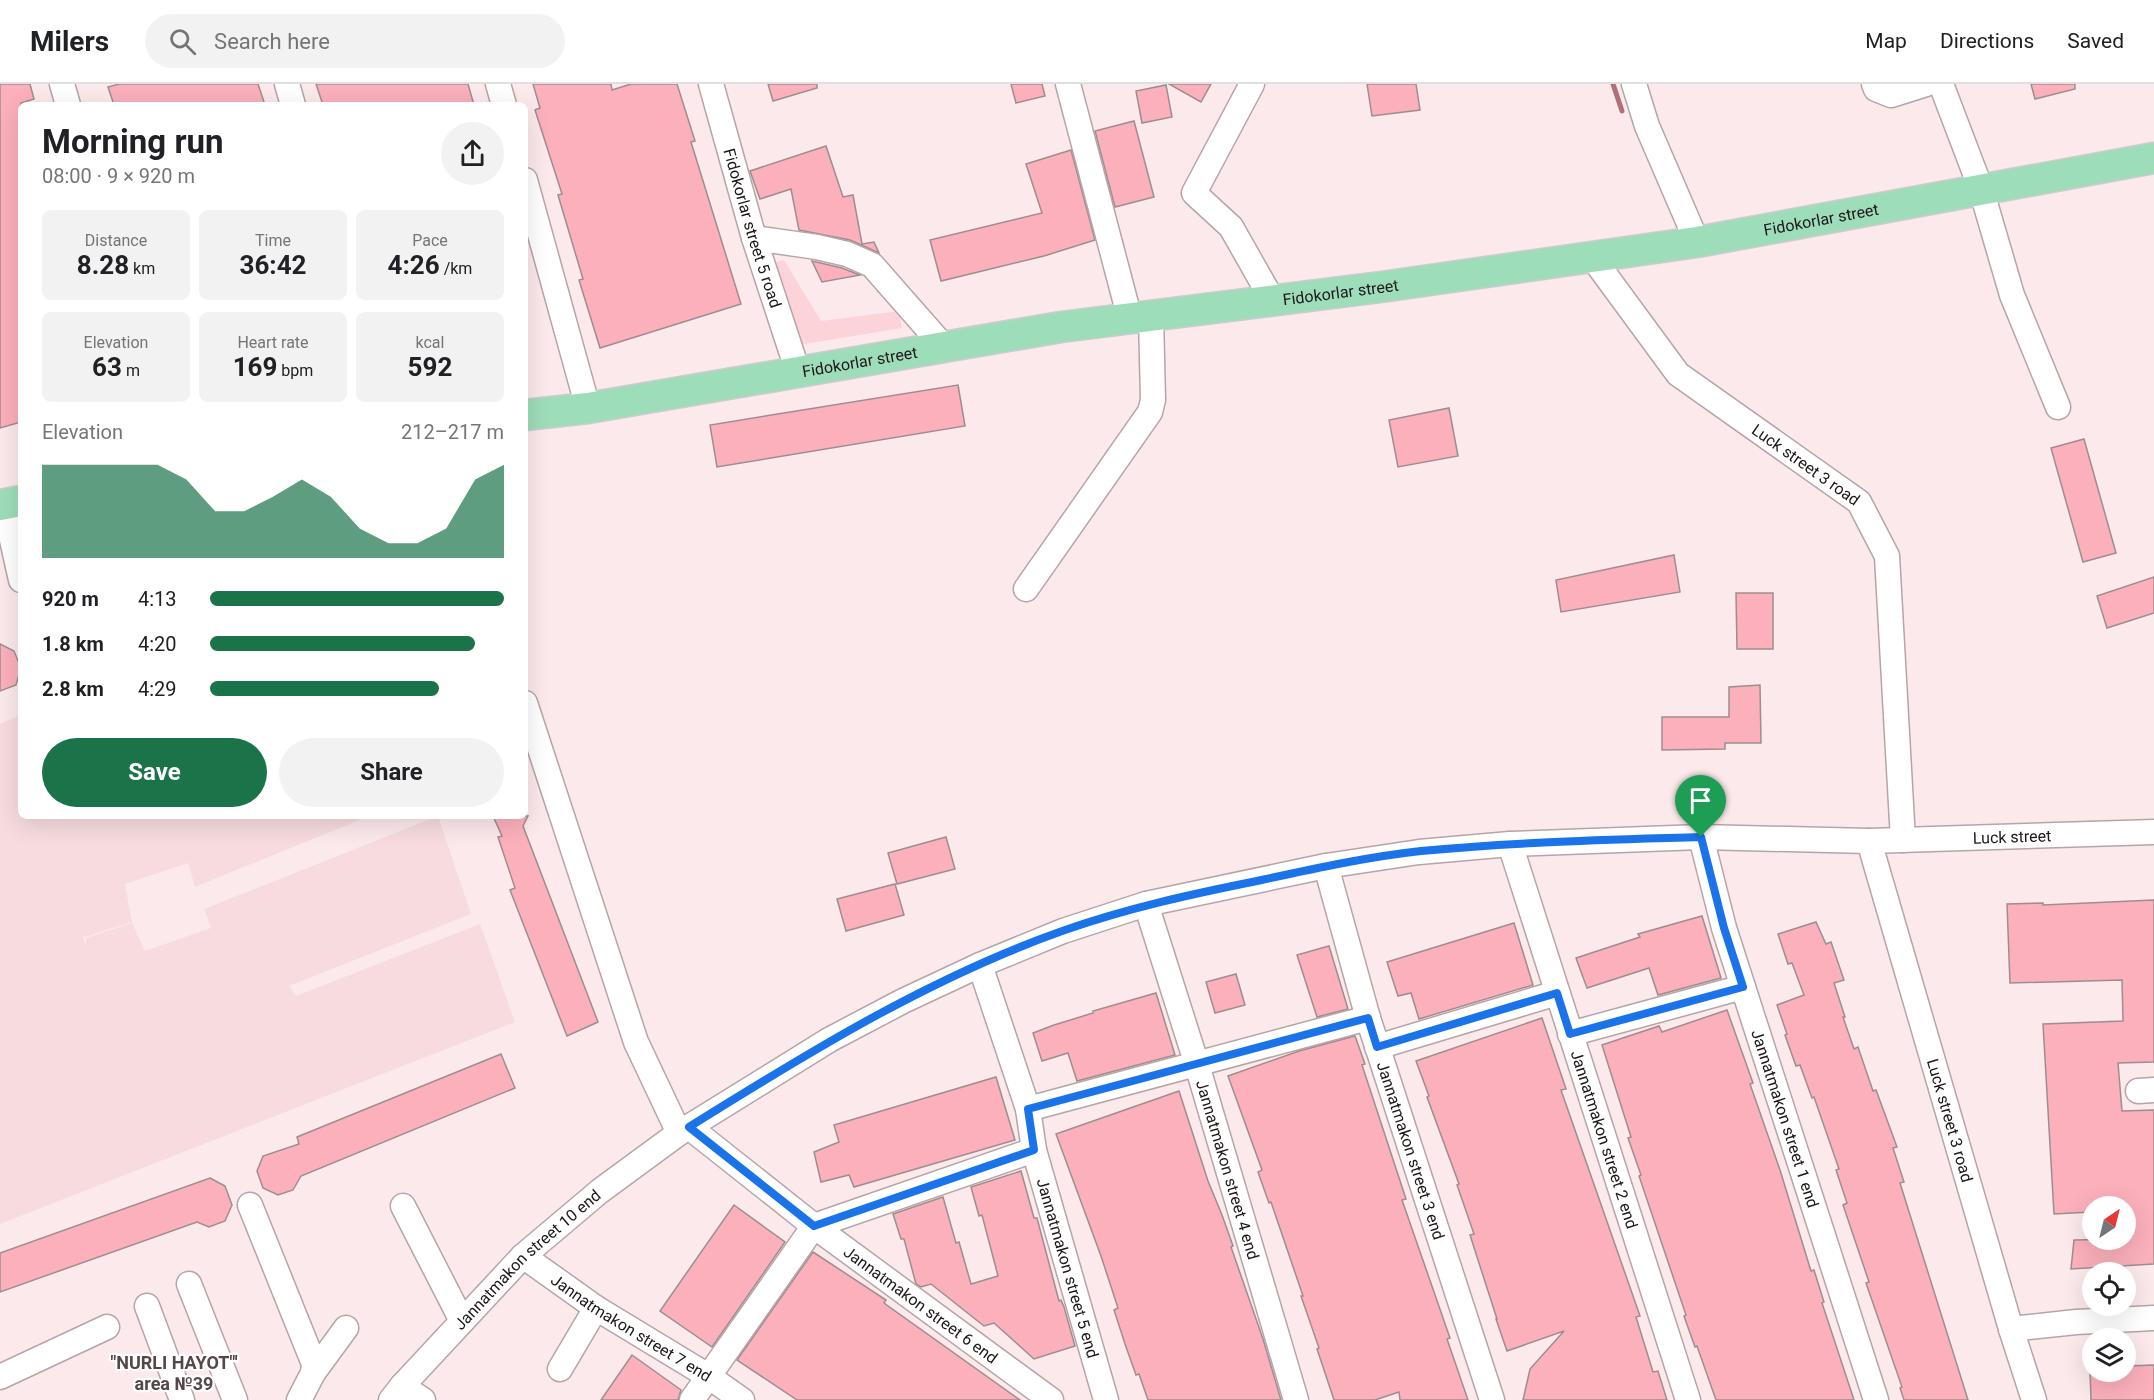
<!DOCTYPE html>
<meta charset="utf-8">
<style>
body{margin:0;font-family:Roboto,sans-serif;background:#f2f2f2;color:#202124;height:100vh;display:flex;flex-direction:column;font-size:22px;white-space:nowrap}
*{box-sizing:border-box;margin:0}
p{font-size:20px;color:#757577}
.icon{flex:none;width:33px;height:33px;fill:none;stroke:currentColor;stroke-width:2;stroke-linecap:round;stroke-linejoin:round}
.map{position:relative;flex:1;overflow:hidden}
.sheet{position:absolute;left:18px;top:18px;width:510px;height:717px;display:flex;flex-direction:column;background:#fff;border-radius:9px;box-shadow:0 6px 24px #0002}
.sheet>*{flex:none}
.needle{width:39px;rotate:35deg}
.controls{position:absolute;left:2082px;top:1112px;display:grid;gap:12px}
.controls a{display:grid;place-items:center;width:54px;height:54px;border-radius:50%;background:#fff;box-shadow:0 6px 24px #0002;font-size:30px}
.pin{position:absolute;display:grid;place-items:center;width:51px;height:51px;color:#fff;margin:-62px -26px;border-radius:50% 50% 50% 0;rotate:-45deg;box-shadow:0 0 6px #0007}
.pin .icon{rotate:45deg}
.round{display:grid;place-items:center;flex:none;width:63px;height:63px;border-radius:32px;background:#f2f2f2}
.overview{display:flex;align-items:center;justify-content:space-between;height:102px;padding:0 24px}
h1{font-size:33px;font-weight:700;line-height:45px}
.metrics{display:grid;grid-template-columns:repeat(3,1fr);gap:9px;height:102px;padding:6px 24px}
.metrics div{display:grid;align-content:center;border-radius:9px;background:#f2f2f2;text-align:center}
.metrics b{font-size:26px;font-weight:700}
.metrics small{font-size:16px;font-weight:400}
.metrics p{font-size:16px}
.chart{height:168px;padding:12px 24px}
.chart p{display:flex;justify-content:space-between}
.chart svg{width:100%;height:108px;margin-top:6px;fill:#1b7449;opacity:.7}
.primary-button{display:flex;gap:12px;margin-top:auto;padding:12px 24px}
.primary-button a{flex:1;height:69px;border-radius:36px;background:#1b7449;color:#fff;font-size:24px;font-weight:700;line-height:69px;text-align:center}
.primary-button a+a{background:#f2f2f2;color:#202124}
ul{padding:0 24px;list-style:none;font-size:20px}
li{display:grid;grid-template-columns:96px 72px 1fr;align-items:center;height:45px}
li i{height:15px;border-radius:8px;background:#1b7449}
header{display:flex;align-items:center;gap:36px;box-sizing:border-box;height:84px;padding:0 30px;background:#fff;border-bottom:2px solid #e0e0e0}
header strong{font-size:28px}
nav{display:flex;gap:33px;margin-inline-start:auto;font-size:21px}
.search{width:420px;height:54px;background:#f2f2f2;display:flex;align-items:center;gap:15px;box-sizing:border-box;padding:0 21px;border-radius:33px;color:#757577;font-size:22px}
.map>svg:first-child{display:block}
.built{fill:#f7dbdf}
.green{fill:#fcd3d9}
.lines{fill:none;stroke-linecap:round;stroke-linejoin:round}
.stream{stroke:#b16f7a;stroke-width:5}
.building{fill:#fbb0bc;stroke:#9e8d90;stroke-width:1.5}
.minor-casing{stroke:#b6a5a7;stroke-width:27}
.major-casing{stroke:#cdcccc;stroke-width:33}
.minor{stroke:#fff;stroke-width:24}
.major{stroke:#9eddba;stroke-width:30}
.route-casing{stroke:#fff;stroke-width:12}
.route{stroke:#1a73e8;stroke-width:8}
.labels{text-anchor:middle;stroke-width:4.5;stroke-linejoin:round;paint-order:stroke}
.street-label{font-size:16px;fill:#1d1717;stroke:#fff}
.neighbourhood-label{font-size:18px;font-weight:bold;fill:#554749;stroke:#fff}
</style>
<header>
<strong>Milers</strong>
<div class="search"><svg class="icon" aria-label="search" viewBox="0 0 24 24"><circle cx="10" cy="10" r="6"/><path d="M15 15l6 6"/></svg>Search here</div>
<nav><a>Map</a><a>Directions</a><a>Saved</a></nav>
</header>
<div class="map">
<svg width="2154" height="1316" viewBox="0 0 2154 1316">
<rect width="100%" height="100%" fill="#fce9ec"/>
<polygon class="built" points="21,631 21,732 369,732 195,803 188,779 125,800 132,838 85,853 82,850 86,863 86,854 132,839 145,867 211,844 204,825 438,732 471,830 289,902 296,912 480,840 515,938 0,1140 0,640"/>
<polygon class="green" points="784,176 821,237 899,227 902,244 799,261 776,178"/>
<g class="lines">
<polyline class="stream" points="1613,0 1622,27"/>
</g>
<g class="building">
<polygon points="0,0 30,0 34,15 21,19 21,338 0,344"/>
<polygon points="119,0 258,0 265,21 114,21 108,3"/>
<polygon points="316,0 468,0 474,21 323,21"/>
<polygon points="533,0 611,0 612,6 631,0 677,0 695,57 691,58 741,220 600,264 579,196 583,195 558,111 562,110 535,26 540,24"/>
<polygon points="768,0 817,0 817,4 773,17"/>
<polygon points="1011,0 1042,0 1045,12 1016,19"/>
<polygon points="1169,0 1211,0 1201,18"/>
<polygon points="1367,0 1416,0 1420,26 1372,32"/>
<polygon points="2031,0 2075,0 2075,5 2035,15"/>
<polygon points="1166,1 1172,33 1142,39 1136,7"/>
<polygon points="1134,37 1154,113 1115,123 1095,47"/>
<polygon points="826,62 843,113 853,111 862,160 874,158 879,169 850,156 799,146 791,105 760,115 750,87"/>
<polygon points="1071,66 1095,156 1044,172 941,197 930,156 1042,129 1026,80"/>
<polygon points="812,177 842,184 860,191 822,198"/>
<polygon points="958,301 965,342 717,383 710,341"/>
<polygon points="1449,324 1458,372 1398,383 1389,336"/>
<polygon points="2084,355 2116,469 2083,478 2051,364"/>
<polygon points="1674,471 1680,508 1561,528 1556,496"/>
<polygon points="2154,493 2154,529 2107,544 2097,512"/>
<polygon points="1736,509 1773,509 1773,565 1737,565"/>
<polygon points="0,560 14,567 21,584 16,601 0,607"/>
<polygon points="1760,601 1761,659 1725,659 1725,665 1662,666 1662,633 1729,633 1729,603"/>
<polygon points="493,732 528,732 523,742 598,938 567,952 510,806 515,804 498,753 502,752"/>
<polygon points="946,753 955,785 897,800 888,769"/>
<polygon points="895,800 904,831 846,847 837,815"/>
<polygon points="2154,816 2154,978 2118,979 2122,1027 2154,1026 2154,1180 2071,1185 2074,1156 2126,1155 2126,1122 2092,1122 2092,1128 2054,1130 2043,940 2123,937 2122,896 2010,899 2007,820 2043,819 2043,821"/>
<polygon points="1702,832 1721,894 1658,911 1649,884 1587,904 1576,874 1640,853 1638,850"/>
<polygon points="1816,838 1826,860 1831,858 1844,896 1834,899 1845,933 1843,933 1854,965 1858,963 1873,1007 1876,1006 1897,1063 1893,1064 1904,1098 1900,1099 1968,1316 1904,1316 1900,1304 1902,1303 1866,1199 1869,1198 1843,1121 1847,1119 1836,1086 1839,1085 1814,1013 1812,1014 1800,981 1796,982 1785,951 1787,950 1777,921 1804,911 1792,879 1788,880 1778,850"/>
<polygon points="1514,839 1533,901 1419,935 1411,909 1398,912 1387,878"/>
<polygon points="1329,862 1348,925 1317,933 1297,871"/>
<polygon points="1236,890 1245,921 1215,929 1206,898"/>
<polygon points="1156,909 1175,971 1077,997 1068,969 1042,977 1033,949 1054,941 1093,929 1093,927"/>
<polygon points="1727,926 1753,999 1750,1000 1780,1086 1811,1187 1814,1186 1824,1218 1822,1219 1854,1316 1716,1316 1697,1262 1695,1263 1684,1232 1686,1231 1639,1092 1641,1091 1628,1054 1631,1053 1602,961 1659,942 1662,948"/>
<polygon points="1542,934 1566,1005 1561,1006 1640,1232 1636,1233 1653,1288 1658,1287 1667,1316 1523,1316 1530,1285 1564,1247 1507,1267 1496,1235 1497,1235 1470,1151 1474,1150 1457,1101 1459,1100 1427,1013 1429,1012 1416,977"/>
<polygon points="1355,952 1365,980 1362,981 1406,1115 1402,1116 1450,1254 1447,1255 1468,1316 1400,1316 1399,1308 1375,1316 1334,1316 1317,1265 1319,1264 1301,1212 1303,1212 1271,1118 1269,1119 1258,1088 1262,1086 1228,992 1299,967"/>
<polygon points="501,970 515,1004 301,1092 293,1106 278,1111 263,1104 257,1087 263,1072 299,1060 297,1053"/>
<polygon points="996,993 1015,1056 854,1103 849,1091 821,1098 814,1068 839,1058 834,1041"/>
<polygon points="1179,1007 1208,1097 1222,1131 1233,1162 1231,1163 1263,1255 1281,1316 1148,1316 1139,1290 1136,1291 1125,1260 1114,1226 1118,1224 1101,1172 1056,1050"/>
<polygon points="1021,1087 1034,1134 1037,1134 1059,1217 1061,1216 1064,1223 1075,1262 1034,1275 994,1239 984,1242 931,1200 921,1203 916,1200 904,1155 901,1155 893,1130 943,1113 956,1159 959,1158 971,1200 998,1192 982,1131 979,1132 971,1103"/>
<polygon points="210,1094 225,1102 232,1121 225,1137 209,1143 197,1138 0,1208 0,1169"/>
<polygon points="734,1121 785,1158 712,1263 660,1227"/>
<polygon points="813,1168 886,1216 884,1219 1020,1316 797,1316 737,1276"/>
<polygon points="632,1271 681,1306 678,1316 601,1316"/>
<polygon points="2154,1281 2154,1316 2091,1316 2090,1287 2126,1287 2126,1282"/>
</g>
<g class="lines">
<g class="minor-casing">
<g id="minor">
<polyline points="62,0 68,21"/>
<polyline points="287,0 293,21"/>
<polyline points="498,0 504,21"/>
<path id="s1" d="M711,0L754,154L798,288"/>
<polyline points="1068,0 1130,235"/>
<polyline points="1252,0 1194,109 1231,143 1273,217"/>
<polyline points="1634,0 1647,42 1697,158"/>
<polyline points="1874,0 1876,5 1891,11 1926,0"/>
<polyline points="1941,0 1981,105 2012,211 2058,323"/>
<polyline points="525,96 588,324"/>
<polyline points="754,154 817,163 847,170 872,181 944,263"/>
<path id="s2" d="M1592,173L1678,290L1859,418L1887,472L1903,756"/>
<polyline points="4,420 21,496"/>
<polyline points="1026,505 1150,328 1153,316 1151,232"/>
<polyline points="525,619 636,958 679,1049"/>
<path id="s3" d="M1701,753L1724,844L1876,1316"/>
<path id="s4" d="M1869,757L2011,1245L2034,1316"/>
<path id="s5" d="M1510,760L1688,1316"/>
<path id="s6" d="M1326,782L1368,934L1492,1316"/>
<path id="s7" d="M1146,820L1197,981L1296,1316"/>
<path id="s8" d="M980,881L1028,1025L1034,1066L1106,1316"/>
<polyline points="1570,950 1743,903"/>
<polyline points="1377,963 1557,909"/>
<polyline points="2138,1007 2154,1006"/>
<polyline points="1028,1025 1368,934"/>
<path id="s9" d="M689,1043L814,1142L1051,1316"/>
<polyline points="250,1121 314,1280 313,1289 299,1316"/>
<polyline points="403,1122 462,1237"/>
<path id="s10" d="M523,1172L596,1224L708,1292L742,1316"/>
<polyline points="189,1200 235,1316"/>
<polyline points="147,1222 182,1316"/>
<polyline points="2011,1245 2076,1238 2154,1234"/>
<polyline points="560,1285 596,1224"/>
<polyline points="313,1289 346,1244"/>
<polyline points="0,1293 107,1243"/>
<polyline points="402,1302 423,1316"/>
<path id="s11" d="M391,1316L402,1302L523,1172L600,1107L679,1049L829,956L903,917L980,881L1063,847L1146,820L1326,782L1419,768L1510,760L1701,753L1869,757L2154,748"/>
<polyline points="692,1316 814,1142 1034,1066"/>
</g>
</g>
<g class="major-casing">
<g id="major">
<path id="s12" d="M525,331L588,324L1061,243L1381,203L1697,158L2154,74"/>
<polyline points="0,421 21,417"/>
</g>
</g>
<use href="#minor" class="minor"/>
<use href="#major" class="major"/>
</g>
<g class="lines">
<g class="route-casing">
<path id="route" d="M1701,753L1724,844L1743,903L1570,950L1557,909L1377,963L1368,934L1028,1025L1034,1066L814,1142L689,1043C809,968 931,893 1065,846C1128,824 1192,810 1257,797C1312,785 1366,773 1421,767C1514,758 1607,756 1701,753Z"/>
</g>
<use href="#route" class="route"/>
</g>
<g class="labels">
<g class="street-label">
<text dy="6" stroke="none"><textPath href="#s12" startOffset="1311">Fidokorlar street</textPath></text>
<text dy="6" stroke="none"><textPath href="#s1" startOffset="150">Fidokorlar street 5 road</textPath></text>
<text dy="6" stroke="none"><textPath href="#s12" startOffset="825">Fidokorlar street</textPath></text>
<text dy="6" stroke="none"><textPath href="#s12" startOffset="339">Fidokorlar street</textPath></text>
<text dy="6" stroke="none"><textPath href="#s2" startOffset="302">Luck street 3 road</textPath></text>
<text dy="6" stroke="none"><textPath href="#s11" startOffset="1788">Luck street</textPath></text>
<text dy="6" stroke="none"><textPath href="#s3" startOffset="294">Jannatmakon street 1 end</textPath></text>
<text dy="6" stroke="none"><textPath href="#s4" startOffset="291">Luck street 3 road</textPath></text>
<text dy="6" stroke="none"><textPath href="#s5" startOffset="310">Jannatmakon street 2 end</textPath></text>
<text dy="6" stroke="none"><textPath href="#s6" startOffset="297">Jannatmakon street 3 end</textPath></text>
<text dy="6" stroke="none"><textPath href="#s7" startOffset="278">Jannatmakon street 4 end</textPath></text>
<text dy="6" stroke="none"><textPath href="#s11" startOffset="196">Jannatmakon street 10 end</textPath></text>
<text dy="6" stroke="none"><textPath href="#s8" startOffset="316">Jannatmakon street 5 end</textPath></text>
<text dy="6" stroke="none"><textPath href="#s9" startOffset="292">Jannatmakon street 6 end</textPath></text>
<text dy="6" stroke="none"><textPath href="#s10" startOffset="130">Jannatmakon street 7 end</textPath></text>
</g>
<g class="neighbourhood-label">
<text x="174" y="1285">"NURLI HAYOT"'<tspan x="174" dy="21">area №39</tspan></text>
</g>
</g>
</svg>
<div class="controls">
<a><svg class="needle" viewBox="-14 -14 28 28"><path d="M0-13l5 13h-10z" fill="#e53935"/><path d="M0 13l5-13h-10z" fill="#757577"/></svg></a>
<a><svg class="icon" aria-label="locate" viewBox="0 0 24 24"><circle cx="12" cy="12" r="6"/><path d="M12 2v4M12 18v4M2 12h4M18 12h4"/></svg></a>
<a><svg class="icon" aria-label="layers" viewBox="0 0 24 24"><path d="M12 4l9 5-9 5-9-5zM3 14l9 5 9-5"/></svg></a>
</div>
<div class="pin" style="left:1701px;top:753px;background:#1e9e55"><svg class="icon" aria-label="arrive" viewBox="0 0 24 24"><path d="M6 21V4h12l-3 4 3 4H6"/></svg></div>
<section class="sheet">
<div class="overview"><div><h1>Morning run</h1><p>08:00 · 9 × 920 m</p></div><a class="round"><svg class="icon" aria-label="share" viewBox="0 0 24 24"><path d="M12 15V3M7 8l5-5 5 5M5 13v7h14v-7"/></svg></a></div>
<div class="metrics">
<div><p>Distance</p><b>8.28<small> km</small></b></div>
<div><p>Time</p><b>36:42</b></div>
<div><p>Pace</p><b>4:26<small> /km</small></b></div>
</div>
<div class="metrics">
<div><p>Elevation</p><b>63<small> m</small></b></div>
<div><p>Heart rate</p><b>169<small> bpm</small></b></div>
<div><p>kcal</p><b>592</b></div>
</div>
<div class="chart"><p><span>Elevation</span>212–217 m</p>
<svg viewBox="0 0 160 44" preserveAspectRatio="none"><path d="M0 44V6L10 6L20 6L30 6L40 6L50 12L60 25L70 25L80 19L90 12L100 19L110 32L120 38L130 38L140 32L150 12L160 6V44z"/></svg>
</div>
<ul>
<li><b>920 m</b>4:13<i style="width:100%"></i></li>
<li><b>1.8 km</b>4:20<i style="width:90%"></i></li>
<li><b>2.8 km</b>4:29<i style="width:78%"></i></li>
</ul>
<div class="primary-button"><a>Save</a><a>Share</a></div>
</section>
</div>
